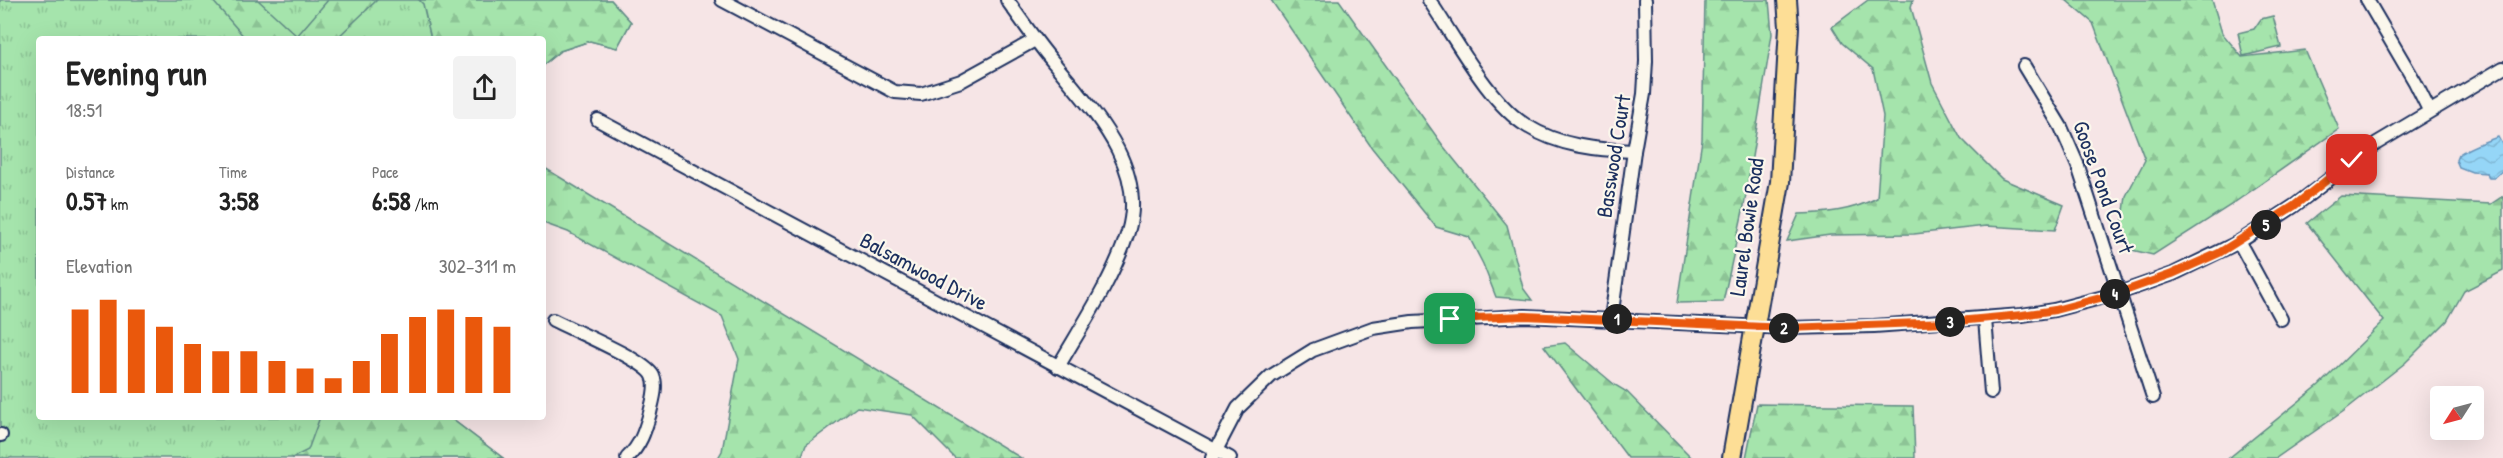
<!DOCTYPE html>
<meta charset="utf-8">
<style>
body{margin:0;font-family:"Patrick Hand",sans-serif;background:#f2f2f2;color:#222;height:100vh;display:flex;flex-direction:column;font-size:22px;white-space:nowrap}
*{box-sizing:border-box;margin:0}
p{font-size:20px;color:#767676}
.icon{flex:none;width:33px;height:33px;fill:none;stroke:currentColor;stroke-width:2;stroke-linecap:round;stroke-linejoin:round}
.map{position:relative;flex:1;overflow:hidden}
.drawer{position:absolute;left:36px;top:36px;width:510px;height:384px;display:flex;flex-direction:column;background:#fff;border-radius:6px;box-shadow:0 6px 24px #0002}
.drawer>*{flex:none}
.needle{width:39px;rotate:234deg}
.fabs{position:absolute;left:2430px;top:386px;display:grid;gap:12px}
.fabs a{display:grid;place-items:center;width:54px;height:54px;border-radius:6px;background:#fff;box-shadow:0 6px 24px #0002;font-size:30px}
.pin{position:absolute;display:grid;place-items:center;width:51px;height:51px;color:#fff;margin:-26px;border-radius:12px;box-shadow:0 3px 9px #0006}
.km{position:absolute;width:30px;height:30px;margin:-15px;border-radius:50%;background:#222;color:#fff;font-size:16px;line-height:30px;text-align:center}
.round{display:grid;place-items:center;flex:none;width:63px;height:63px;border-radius:6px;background:#f2f2f2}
.overview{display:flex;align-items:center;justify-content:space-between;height:102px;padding:0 30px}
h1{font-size:33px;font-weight:800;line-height:45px}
.stats{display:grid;grid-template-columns:repeat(3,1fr);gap:9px;height:102px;padding:6px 30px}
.stats div{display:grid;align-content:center}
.stats b{font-size:26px;font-weight:800}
.stats small{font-size:16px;font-weight:400}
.stats p{font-size:16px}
.chart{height:168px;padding:12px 30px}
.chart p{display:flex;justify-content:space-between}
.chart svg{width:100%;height:108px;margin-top:6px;stroke:#ea580c;stroke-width:6}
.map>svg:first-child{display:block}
.grass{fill:url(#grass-tufts);stroke:#608a85;stroke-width:1.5}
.forest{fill:url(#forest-firs);stroke:#608a85;stroke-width:1.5}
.water{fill:url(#water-waves);stroke:#6493ba;stroke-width:1.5}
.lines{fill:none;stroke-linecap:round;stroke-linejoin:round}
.minor-casing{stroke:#1b2f5e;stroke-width:16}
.primary-casing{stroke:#1b2f5e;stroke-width:22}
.minor{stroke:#fbf7ec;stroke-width:12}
.primary{stroke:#fdde96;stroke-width:18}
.route-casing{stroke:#fff;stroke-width:12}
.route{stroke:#ea580c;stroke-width:8}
.labels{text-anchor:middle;stroke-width:4.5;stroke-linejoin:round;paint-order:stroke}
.street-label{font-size:22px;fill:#1b2f5e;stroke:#fbf7ec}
</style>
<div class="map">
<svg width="2503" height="458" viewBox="0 0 2503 458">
<defs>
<pattern id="grass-tufts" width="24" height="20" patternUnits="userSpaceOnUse" patternTransform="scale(1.5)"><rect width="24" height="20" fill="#a5e4ac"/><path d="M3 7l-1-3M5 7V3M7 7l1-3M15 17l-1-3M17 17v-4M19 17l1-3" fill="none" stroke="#8dc496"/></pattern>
<pattern id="forest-firs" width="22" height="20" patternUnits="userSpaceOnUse" patternTransform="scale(1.5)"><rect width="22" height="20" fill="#a5e4ac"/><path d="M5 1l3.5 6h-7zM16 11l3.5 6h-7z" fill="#8dc496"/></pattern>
<pattern id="water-waves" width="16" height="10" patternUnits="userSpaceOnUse" patternTransform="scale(1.5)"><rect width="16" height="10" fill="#95d6f7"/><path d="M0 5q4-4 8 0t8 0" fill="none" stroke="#80b8d6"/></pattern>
</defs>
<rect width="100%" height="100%" fill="#f6e5e6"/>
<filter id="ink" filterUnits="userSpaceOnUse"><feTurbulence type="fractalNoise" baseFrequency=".0167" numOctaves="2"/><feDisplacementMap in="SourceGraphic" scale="12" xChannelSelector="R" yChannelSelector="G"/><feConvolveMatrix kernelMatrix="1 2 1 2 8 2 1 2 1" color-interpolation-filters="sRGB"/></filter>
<g filter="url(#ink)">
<g class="grass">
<polygon points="0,0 611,0 631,22 617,48 590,41 560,51 543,65 543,39 39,39 39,417 449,417 503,458 0,458"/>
<polygon points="2273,16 2281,47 2243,56 2238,33 2254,29 2261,19"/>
</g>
<g class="forest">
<polygon points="212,0 258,0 297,36 328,0 377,0 336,39 246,39"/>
<polygon points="419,0 611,0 631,22 617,48 590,41 560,51 543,65 543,39 431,39 423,4"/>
<polygon points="1271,0 1339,0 1444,147 1507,225 1523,288 1532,300 1496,297 1483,264 1469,237 1436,227 1372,148"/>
<polygon points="1705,0 1769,0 1772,34 1744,206 1723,302 1677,303 1702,140"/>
<path d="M1868,0H1913L1911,7L1932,83L1961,138L2002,179L2064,205L2055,230L1986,226L1914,234L1830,235L1787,241L1799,214C1827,213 1851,211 1877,198L1883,116L1873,69L1842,43L1832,27Z"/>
<polygon points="2066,0 2212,0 2222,33 2242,57 2305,50 2339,129 2231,205 2153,255 2132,250 2122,227 2126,196 2145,160 2093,23"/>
<polygon points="543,167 1021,458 955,458 912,415 857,407 806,445 801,458 718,458 722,451 739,359 722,316 568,232 543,223"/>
<polygon points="2341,196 2491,204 2503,196 2503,271 2464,291 2447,321 2405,363 2344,411 2276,458 2229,458 2319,385 2384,321 2307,223"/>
<polygon points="1565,343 1615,385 1627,392 1692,458 1628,458 1544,346"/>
<polygon points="1757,404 1913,406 1915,458 1746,458"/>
<polygon points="320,417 449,417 503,458 292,458 308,450"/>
</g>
<path class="water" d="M2498,137L2503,146V170L2494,178H2489L2487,173L2472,172L2459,167L2456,160L2458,155C2469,147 2486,141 2498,137Z"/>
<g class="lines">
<g class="minor-casing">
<g id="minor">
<polyline points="722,0 895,92 921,94 961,81 1035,40"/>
<path d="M1007,0C1022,21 1037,43 1054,63C1091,109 1148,166 1128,232C1113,279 1083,324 1058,367"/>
<path d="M1429,0C1455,38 1489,103 1527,126C1559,146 1597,150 1634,151"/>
<polyline points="2367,0 2415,82 2429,110"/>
<polyline points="2024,66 2061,127 2078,166 2153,397"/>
<polyline points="598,120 1230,458"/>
<polyline points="2239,242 2281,319"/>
<polyline points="1611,319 1634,151 1644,94 1646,61 1645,0"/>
<polyline points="1985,319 1991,392"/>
<path d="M553,320C572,330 646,360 653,376C658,386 652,403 650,413C645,430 641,445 627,458"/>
<polyline points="0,435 1,435"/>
<polyline points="1212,458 1238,408 1271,376 1313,350 1373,328 1412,322 1525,316 1788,328 1874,326 2022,315 2054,310 2119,293 2173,274 2239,242 2294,206 2377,143 2503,68"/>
</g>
</g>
<g class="primary-casing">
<polyline id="primary" points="1732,458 1780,182 1789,27 1787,0"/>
</g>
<use href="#minor" class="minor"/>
<use href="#primary" class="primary"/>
</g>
</g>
<g class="lines" filter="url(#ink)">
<g class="route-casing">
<polyline id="route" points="1450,319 1525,316 1788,328 1947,322 2022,315 2055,310 2119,293 2172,274 2219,253 2294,206 2352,160"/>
</g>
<use href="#route" class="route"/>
</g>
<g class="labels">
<g class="street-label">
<text transform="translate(1613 156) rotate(-81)" y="8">Basswood Court</text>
<text transform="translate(2104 187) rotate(70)" y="8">Goose Pond Court</text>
<text transform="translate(1746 227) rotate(-82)" y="8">Laurel Bowie Road</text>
<text transform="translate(924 271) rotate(28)" y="8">Balsamwood Drive</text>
</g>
</g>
</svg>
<div class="fabs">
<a><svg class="needle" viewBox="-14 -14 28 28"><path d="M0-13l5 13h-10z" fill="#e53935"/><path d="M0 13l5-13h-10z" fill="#767676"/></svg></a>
</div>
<div class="pin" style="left:1450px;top:319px;background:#1e9e55"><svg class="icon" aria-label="arrive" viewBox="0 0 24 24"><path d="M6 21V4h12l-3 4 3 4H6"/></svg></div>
<div class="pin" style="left:2352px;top:160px;background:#d93025"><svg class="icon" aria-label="check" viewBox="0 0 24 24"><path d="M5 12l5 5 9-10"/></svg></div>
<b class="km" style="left:1617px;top:319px">1</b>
<b class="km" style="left:1784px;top:328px">2</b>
<b class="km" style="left:1950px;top:322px">3</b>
<b class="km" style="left:2115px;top:294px">4</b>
<b class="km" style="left:2266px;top:225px">5</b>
<section class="drawer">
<div class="overview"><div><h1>Evening run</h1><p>18:51</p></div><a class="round"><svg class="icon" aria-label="share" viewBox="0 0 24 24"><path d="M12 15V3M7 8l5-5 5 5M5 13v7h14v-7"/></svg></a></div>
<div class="stats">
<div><p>Distance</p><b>0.57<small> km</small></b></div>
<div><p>Time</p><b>3:58</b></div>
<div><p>Pace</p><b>6:58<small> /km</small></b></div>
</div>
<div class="chart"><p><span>Elevation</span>302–311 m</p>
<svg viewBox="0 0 160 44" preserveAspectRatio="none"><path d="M5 44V10M15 44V6M25 44V10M35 44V17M45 44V24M55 44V27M65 44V27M75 44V31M85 44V34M95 44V38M105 44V31M115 44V20M125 44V13M135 44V10M145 44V13M155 44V17"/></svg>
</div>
</section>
</div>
